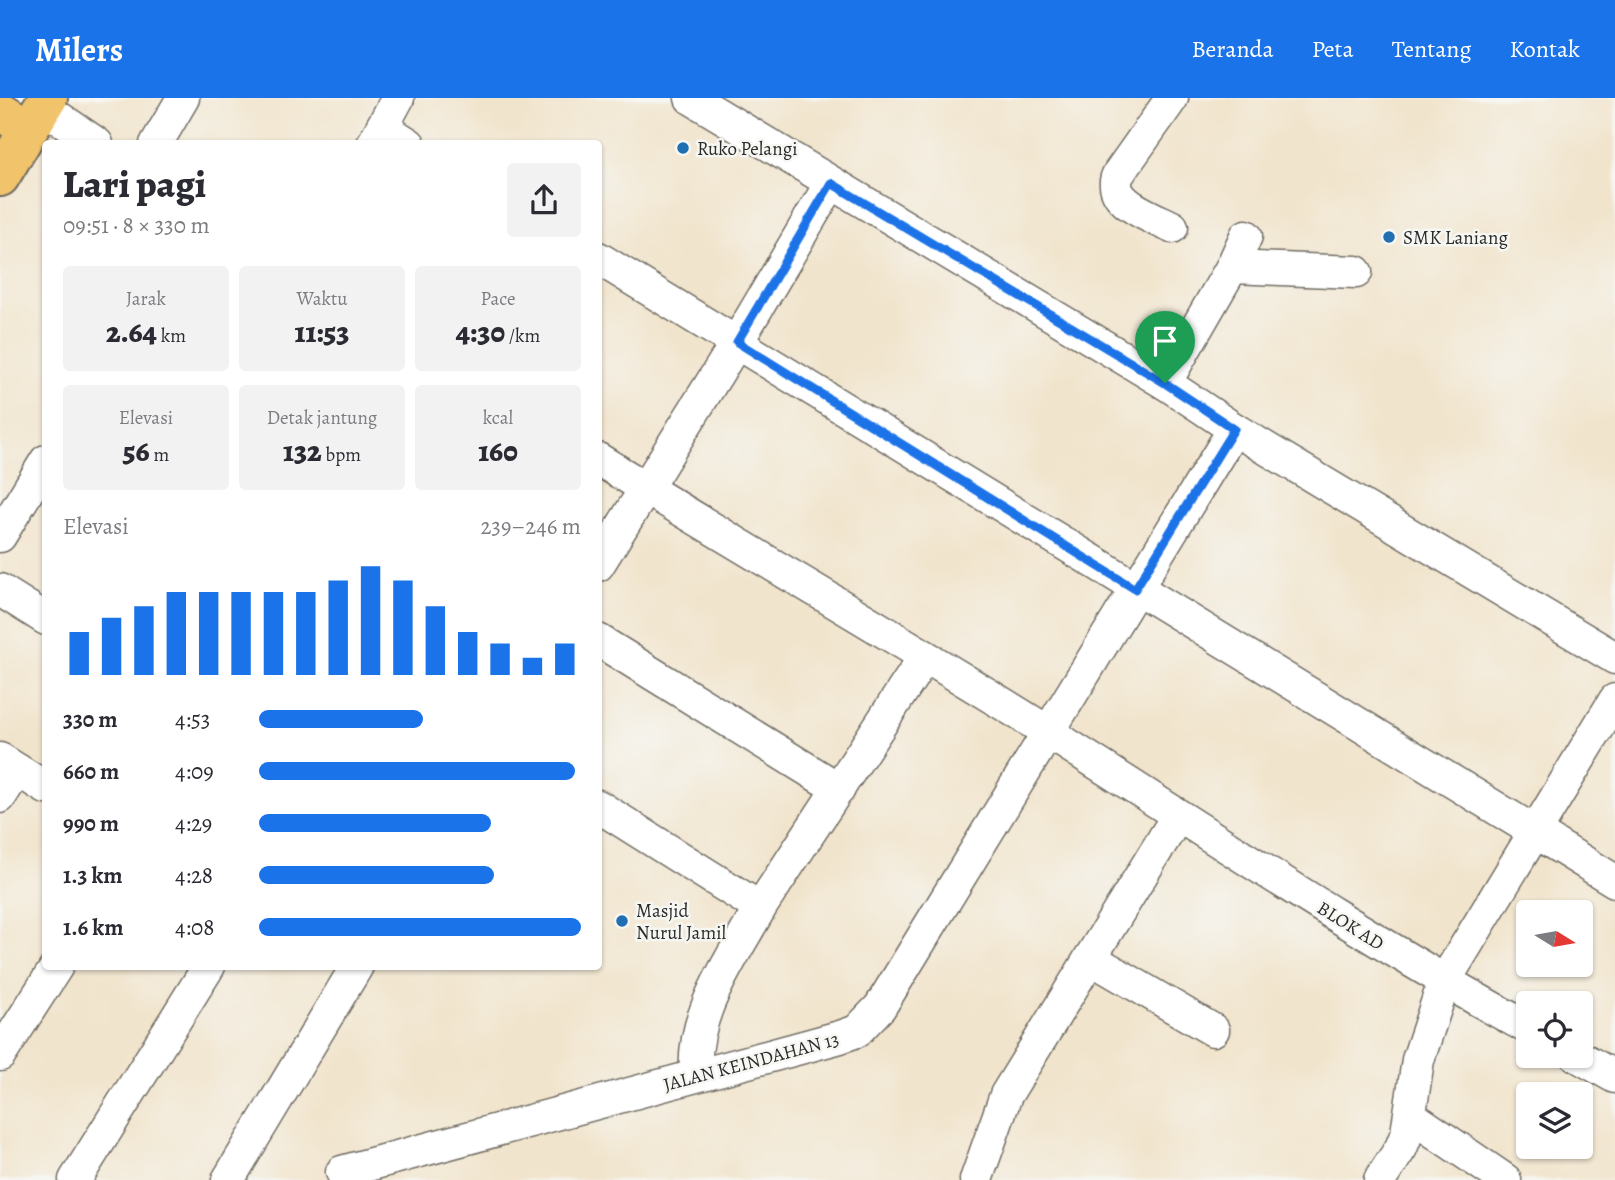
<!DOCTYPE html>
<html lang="id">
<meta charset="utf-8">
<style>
body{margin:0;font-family:Alegreya,serif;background:#f2f2f3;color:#2b2b33;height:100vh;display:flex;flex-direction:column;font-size:26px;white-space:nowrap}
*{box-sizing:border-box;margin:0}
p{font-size:23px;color:#7c7c81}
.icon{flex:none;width:38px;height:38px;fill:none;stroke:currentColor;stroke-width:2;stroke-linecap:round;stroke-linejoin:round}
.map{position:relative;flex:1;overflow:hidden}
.details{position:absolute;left:42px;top:42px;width:560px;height:830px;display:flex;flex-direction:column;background:#fff;border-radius:7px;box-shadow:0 2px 5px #0004}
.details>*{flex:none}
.needle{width:46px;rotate:101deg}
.tools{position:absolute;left:1516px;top:802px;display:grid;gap:14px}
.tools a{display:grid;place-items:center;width:77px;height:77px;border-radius:7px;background:#fff;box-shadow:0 2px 5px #0004;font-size:35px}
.pin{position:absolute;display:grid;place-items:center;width:60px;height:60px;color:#fff;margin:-72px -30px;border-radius:50% 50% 50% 0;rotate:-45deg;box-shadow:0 0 7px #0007}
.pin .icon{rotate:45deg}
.round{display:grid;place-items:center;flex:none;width:74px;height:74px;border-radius:7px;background:#f2f2f3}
.summary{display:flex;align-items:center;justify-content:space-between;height:119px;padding:0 21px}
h1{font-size:38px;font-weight:800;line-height:52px}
.stats{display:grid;grid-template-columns:repeat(3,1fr);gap:10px;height:119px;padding:7px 21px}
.stats div{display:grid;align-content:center;border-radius:7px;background:#f2f2f3;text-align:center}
.stats b{font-size:30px;font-weight:800}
.stats small{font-size:19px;font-weight:400}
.stats p{font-size:19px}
.chart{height:196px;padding:14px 21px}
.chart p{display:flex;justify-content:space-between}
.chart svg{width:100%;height:126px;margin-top:7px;stroke:#1a73e8;stroke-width:6}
ul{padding:0 21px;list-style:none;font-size:23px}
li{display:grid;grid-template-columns:112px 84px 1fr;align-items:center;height:52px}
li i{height:18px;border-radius:9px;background:#1a73e8}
header{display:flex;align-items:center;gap:42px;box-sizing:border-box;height:98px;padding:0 35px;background:#1a73e8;color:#fff}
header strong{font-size:33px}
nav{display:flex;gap:38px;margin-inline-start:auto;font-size:24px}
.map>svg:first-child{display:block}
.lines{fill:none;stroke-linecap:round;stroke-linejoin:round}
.minor-casing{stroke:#706c63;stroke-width:35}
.major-casing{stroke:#706c63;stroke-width:42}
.minor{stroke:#fff;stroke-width:32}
.major{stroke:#f1c36a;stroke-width:38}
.route-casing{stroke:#fff;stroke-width:14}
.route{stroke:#1a73e8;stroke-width:9}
.poi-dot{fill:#1f6fb2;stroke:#f6f6f2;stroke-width:2.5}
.labels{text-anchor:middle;stroke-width:5;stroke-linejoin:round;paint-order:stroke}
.poi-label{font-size:19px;fill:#2b2b2b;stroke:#f6f6f2;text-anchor:start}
.street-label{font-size:19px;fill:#2b2b2b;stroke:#f6f6f2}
</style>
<header>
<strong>Milers</strong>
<nav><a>Beranda</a><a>Peta</a><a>Tentang</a><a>Kontak</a></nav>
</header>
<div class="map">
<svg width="1615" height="1082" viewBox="0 0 1615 1082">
<rect width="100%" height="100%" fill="#f6f6f2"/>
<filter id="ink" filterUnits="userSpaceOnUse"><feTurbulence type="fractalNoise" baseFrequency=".0143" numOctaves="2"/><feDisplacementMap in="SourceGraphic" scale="14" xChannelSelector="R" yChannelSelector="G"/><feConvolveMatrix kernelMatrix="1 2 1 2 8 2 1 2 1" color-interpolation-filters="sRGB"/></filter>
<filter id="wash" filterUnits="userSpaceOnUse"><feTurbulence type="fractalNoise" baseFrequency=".00686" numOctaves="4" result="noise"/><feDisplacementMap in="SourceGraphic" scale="28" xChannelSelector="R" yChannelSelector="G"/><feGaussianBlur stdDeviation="1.57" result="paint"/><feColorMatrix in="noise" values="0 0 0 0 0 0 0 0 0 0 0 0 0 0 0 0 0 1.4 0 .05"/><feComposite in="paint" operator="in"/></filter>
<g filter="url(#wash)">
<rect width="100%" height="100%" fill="#f1e4cc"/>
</g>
<g filter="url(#ink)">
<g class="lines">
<g class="minor-casing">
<g id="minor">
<path d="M1172,0L1119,75C1103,103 1153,119 1172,129"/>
<polyline points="43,9 97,46"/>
<polyline points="382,29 409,46"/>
<polyline points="156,46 183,0"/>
<polyline points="373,46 398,0"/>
<polyline points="598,160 1615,783"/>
<polyline points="1232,169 1356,174"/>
<polyline points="1165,285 1232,169 1246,138"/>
<polyline points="1234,331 1615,560"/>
<path d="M598,361C747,453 900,541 1048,634C1207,735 1363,839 1528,930"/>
<polyline points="0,438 46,363"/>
<polyline points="598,467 737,244 831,85"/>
<polyline points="0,492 46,521"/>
<polyline points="598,542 839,691"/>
<polyline points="0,661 46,690"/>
<polyline points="0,699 17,672"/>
<polyline points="598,708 760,810 924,560"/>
<polyline points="1090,860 1213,932"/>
<polyline points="0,957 57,868"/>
<polyline points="1576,957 1615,979"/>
<path d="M696,976C691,915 732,861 760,810"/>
<polyline points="1411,1018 1505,1082"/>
<polyline points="342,1074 840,939 857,933 880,909 1234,331 1165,285 691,0"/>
<polyline points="75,1082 209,868"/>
<polyline points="228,1082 357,868"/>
<polyline points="976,1082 1006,997 1177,719"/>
<polyline points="1380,1082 1401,1050 1407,1035 1418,962 1444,884 1615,602"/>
</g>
</g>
<g class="major-casing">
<g id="major">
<polyline points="0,13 29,31"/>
<polyline points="0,79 48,0"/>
</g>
</g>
<use href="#minor" class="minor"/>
<use href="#major" class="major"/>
</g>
</g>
<g class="lines" filter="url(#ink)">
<g class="route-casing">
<polygon id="route" points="831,85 1165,285 1234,331 1135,491 737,244"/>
</g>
<use href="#route" class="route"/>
</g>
<g class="poi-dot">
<circle cx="683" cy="50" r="7"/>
<circle cx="1389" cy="139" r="7"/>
<circle cx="622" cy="823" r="7"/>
</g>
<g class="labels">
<g class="poi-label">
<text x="697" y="57">Ruko Pelangi</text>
<text x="1403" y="146">SMK Laniang</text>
<text x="636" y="819">Masjid<tspan x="636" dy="22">Nurul Jamil</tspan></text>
</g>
<g class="street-label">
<text transform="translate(1351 827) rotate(32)" y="7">BLOK AD</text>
<text transform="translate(751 963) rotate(-15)" y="7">JALAN KEINDAHAN 13</text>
</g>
</g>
</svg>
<div class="tools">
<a><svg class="needle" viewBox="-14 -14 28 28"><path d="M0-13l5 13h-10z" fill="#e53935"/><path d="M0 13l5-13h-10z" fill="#7c7c81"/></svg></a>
<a><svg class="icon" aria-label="locate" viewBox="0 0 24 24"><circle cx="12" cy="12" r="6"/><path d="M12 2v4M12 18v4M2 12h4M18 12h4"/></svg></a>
<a><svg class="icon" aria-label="layers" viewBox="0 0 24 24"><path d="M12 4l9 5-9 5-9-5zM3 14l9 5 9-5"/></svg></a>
</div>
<div class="pin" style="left:1165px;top:285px;background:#1e9e55"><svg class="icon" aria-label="arrive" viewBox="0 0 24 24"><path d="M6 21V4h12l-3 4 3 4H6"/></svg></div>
<section class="details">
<div class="summary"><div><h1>Lari pagi</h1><p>09:51 · 8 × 330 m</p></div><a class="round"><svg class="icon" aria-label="share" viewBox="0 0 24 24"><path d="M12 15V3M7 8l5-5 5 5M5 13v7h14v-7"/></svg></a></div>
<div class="stats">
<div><p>Jarak</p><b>2.64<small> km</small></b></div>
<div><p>Waktu</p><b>11:53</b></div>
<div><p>Pace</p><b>4:30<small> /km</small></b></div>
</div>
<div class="stats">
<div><p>Elevasi</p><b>56<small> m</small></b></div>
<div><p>Detak jantung</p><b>132<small> bpm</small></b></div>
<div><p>kcal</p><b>160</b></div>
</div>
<div class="chart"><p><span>Elevasi</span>239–246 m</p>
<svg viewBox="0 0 160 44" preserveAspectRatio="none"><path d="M5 44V29M15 44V24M25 44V20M35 44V15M45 44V15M55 44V15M65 44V15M75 44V15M85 44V11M95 44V6M105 44V11M115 44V20M125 44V29M135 44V33M145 44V38M155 44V33"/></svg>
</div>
<ul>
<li><b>330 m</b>4:53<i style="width:51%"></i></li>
<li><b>660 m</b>4:09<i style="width:98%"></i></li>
<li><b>990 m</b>4:29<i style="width:72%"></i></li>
<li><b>1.3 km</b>4:28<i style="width:73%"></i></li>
<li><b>1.6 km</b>4:08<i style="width:100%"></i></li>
</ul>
</section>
</div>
